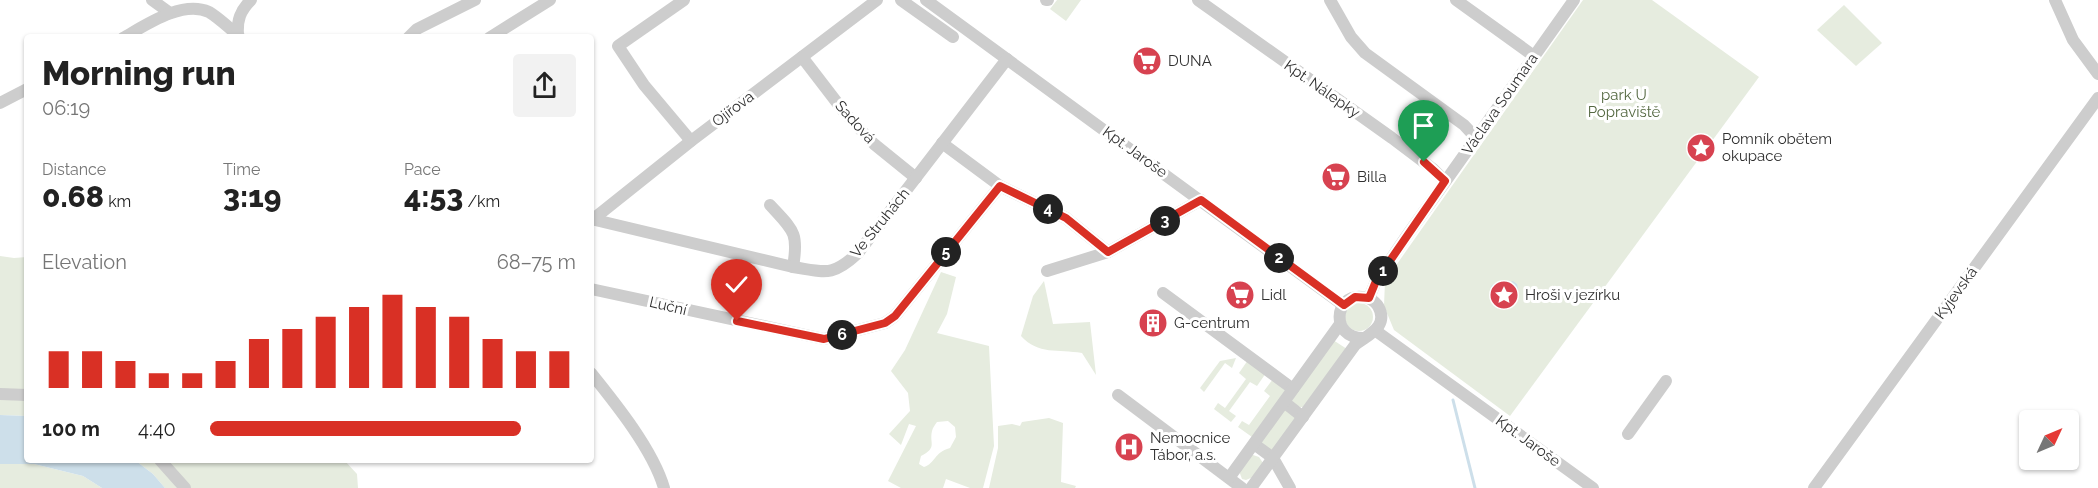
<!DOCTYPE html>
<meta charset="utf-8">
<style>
body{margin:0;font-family:Raleway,sans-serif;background:#f2f2f2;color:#222;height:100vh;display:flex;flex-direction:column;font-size:22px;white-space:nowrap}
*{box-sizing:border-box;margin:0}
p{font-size:20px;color:#767676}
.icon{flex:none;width:33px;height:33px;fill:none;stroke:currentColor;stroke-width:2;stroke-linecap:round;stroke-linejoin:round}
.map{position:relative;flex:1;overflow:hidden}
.details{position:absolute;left:24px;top:34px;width:570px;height:429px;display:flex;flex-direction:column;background:#fff;border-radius:6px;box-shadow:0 2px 4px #0004}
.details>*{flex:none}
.needle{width:39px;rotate:46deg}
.tools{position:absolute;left:2019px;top:410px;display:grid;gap:12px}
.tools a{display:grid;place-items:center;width:60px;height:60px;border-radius:6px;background:#fff;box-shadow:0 2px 4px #0004;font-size:30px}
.pin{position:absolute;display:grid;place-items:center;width:51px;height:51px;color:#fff;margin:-62px -26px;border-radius:50% 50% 50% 0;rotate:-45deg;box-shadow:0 0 6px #0007}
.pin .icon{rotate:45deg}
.km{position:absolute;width:30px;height:30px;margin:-15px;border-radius:50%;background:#222;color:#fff;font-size:16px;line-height:30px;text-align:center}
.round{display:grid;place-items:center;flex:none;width:63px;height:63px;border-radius:6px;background:#f2f2f2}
.head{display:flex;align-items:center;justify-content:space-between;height:102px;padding:0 18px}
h1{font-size:33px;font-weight:800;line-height:45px}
.stats{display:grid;grid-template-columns:repeat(3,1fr);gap:9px;height:102px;padding:6px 18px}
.stats div{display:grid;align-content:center}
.stats b{font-size:30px;font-weight:800}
.stats small{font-size:16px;font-weight:400}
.stats p{font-size:16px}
.chart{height:168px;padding:12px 18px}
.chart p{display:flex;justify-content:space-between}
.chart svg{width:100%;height:108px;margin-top:6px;stroke:#d93025;stroke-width:6}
ul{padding:0 18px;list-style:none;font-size:20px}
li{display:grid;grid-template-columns:96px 72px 1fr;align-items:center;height:45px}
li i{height:15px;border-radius:8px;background:#d93025}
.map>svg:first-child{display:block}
.green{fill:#e6ecdf;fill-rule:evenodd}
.water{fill:#cddfea}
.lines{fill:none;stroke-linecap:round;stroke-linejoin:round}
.stream{stroke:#cddfea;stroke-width:3}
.minor{stroke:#cdcdcd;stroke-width:12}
.route-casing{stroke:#fff;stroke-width:12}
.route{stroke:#d93025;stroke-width:8}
.labels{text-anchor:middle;stroke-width:6;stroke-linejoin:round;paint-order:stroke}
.poi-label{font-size:15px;fill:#303030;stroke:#fff;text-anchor:start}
.street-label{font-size:15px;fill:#303030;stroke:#fff}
.park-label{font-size:15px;fill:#546841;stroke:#fff}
</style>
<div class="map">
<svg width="2098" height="488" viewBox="0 0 2098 488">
<rect width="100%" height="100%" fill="#fff"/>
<g class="green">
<polygon points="1057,0 1081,0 1066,21 1050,9"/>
<polygon points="1583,0 1652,0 1759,77 1510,416 1394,330 1384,306 1385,281"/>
<polygon points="1844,5 1882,43 1856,66 1817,30"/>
<polygon points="0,256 14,258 27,257 27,416 0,415"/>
<path d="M941,272L956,277L947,314L937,333L989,346L994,446L983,488H970L946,479L943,488H901L888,481L916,426L909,424L901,445L889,434L910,411L908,393L891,371L905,350ZM948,421L955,427L956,437L950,448C933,453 936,463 924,467L919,464L921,456C938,447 929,444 932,431C933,427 935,425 937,422Z"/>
<path d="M1044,281L1053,324L1090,322L1096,375L1082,353C1058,349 1038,355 1021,336L1033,296Z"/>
<circle cx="1359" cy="317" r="14"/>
<polygon points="1333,340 1347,349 1303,407 1300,407 1293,403 1292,400"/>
<polygon points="1236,358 1232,368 1225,363 1204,392 1200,388 1220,361"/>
<polygon points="1248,360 1266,373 1257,386 1250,382 1229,411 1236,416 1231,422 1214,409 1218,403 1225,408 1246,379 1239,373"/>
<polygon points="1273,379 1287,389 1252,437 1238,427 1242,421 1249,425 1270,396 1264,391"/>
<polygon points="1283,408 1296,418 1273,450 1267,449 1260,440"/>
<polygon points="1049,418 1063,423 1061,482 1076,486 1075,488 989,488 998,448 998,426 1012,424 1020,426 1022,422"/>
<polygon points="1250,454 1259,457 1263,463 1253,477 1246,480 1242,479 1239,471"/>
<polygon points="136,461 345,461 357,474 358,488 165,488 153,474"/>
<polygon points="9,463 34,464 83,476 102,488 0,488 0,464"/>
</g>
<g class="water">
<polygon points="1513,281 1517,284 1518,289 1511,298 1509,306 1502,309 1495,307 1490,300 1491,286 1495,283 1506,284"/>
<polygon points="0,415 27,416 27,460 136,461 153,474 165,488 102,488 83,476 34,464 0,464"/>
</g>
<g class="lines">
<polyline class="stream" points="1453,400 1475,488"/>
<g class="minor">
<polyline points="152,0 170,13"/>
<polyline points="684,0 618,46 644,85 691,141"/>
<polyline points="901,0 953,37"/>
<polyline points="926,0 1343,305"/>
<polyline points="1046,0 1048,0"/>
<polyline points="1198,0 1392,138 1433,169 1445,181"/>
<polyline points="1330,0 1351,37 1365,53 1464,125 1476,138"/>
<polyline points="1456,0 1534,56"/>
<polyline points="2055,0 2073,40 2098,74"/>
<path d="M123,38C146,25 182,0 209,12C219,18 229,28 238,35"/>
<path d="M240,38L238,35C237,20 240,11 251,0"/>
<polyline points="408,38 417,29 475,0"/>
<polyline points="489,38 550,0"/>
<polyline points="802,57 845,113 874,144 916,178"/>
<polyline points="0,103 27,89"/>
<polyline points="942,143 1000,186 1066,218 1108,252"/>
<path d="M770,205C793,230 799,232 793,267"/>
<path d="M591,219L793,267C826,272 832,277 858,253L1007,59"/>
<polyline points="592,220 691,141 877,0"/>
<polyline points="1047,271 1108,252 1201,200"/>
<polyline points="591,289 824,339 885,323 895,316 1000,186"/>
<polyline points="1163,293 1293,389"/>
<polyline points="1369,298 1376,281 1406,237 1574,0"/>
<polyline points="1376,331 1593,488"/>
<path d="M591,373C616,404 653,450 664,488"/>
<polyline points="0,394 27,395"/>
<polyline points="1118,395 1242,488"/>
<polyline points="1284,402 1303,417"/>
<polyline points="1628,434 1666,381"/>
<polyline points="1254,444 1273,458 1290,488"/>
<polyline points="160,460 185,488"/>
<polyline points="1229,478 1340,324"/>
<path d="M1251,488L1355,345C1367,335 1390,327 1378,306C1375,301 1368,297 1362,297C1334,294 1330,338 1363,338"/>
<polyline points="1814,488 2098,98"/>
</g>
</g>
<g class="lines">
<g class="route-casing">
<polyline id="route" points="737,321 824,339 885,323 895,316 1000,186 1066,218 1108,252 1201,200 1344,305 1355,297 1369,298 1376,281 1445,181 1424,162"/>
</g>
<use href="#route" class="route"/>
</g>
<defs>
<g id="supermarket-disc" transform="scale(1.5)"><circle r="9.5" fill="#d74250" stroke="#fff"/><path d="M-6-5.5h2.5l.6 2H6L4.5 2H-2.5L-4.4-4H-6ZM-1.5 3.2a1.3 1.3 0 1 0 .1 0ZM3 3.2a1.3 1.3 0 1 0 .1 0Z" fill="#fff"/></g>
<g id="sight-disc" transform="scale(1.5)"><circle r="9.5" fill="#d74250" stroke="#fff"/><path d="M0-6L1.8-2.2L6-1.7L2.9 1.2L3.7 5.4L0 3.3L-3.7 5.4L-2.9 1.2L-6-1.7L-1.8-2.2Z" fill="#fff"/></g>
<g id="building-disc" transform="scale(1.5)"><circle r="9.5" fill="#d74250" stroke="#fff"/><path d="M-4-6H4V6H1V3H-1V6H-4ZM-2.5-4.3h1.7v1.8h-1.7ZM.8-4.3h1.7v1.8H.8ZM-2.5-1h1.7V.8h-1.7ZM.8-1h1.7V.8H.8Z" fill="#fff"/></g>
<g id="hospital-disc" transform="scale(1.5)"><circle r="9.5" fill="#d74250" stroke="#fff"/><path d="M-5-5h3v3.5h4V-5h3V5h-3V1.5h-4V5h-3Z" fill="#fff"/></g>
</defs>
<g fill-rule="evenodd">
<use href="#supermarket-disc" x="1147" y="61"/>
<use href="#sight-disc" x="1701" y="148"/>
<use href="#supermarket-disc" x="1336" y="177"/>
<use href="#supermarket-disc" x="1240" y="295"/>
<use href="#sight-disc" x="1504" y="295"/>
<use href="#building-disc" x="1153" y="323"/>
<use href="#hospital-disc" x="1129" y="447"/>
</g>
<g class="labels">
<g class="poi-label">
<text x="1168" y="66">DUNA</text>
<text x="1722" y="144">Pomník obětem<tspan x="1722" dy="17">okupace</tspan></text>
<text x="1357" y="182">Billa</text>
<text x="1261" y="300">Lidl</text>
<text x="1525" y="300">Hroši v jezírku</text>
<text x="1174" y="328">G-centrum</text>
<text x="1150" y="443">Nemocnice<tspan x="1150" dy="17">Tábor, a.s.</tspan></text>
</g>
<g class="street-label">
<text transform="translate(1322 89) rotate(35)" y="5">Kpt. Nálepky</text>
<text transform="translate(1500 104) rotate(-55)" y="5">Václava Soumara</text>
<text transform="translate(733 109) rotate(-37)" y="5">Ojířova</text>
<text transform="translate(855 122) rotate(48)" y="5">Sadová</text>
<text transform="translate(1135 152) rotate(36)" y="5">Kpt. Jaroše</text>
<text transform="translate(880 223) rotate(-51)" y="5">Ve Struhách</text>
<text transform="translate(1956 293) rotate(-54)" y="5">Kyjevská</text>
<text transform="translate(668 306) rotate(13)" y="5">Luční</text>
<text transform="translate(1528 441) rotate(36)" y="5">Kpt. Jaroše</text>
</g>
<g class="park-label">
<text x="1624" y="100">park U<tspan x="1624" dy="17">Popraviště</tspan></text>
</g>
</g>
</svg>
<div class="tools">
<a><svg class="needle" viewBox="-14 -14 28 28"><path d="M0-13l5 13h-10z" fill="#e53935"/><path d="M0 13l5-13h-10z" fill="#767676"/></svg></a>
</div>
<div class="pin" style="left:1424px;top:162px;background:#1e9e55"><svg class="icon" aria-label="arrive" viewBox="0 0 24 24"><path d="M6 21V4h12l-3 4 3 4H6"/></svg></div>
<div class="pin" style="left:737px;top:321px;background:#d93025"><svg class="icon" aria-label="check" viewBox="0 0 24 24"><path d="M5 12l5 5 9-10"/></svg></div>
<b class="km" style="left:1383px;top:271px">1</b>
<b class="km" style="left:1279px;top:258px">2</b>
<b class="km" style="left:1165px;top:221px">3</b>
<b class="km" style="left:1048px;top:209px">4</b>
<b class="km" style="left:946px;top:252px">5</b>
<b class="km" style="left:842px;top:335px">6</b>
<section class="details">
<div class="head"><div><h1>Morning run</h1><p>06:19</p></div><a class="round"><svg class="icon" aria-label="share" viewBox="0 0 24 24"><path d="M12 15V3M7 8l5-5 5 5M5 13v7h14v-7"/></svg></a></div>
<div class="stats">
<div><p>Distance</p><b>0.68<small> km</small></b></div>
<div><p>Time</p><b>3:19</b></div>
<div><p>Pace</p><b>4:53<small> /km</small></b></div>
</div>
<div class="chart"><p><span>Elevation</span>68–75 m</p>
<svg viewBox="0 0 160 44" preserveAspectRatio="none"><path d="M5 44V29M15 44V29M25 44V33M35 44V38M45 44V38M55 44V33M65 44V24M75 44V20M85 44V15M95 44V11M105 44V6M115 44V11M125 44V15M135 44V24M145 44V29M155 44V29"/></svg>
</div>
<ul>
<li><b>100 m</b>4:40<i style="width:85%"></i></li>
</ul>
</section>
</div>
